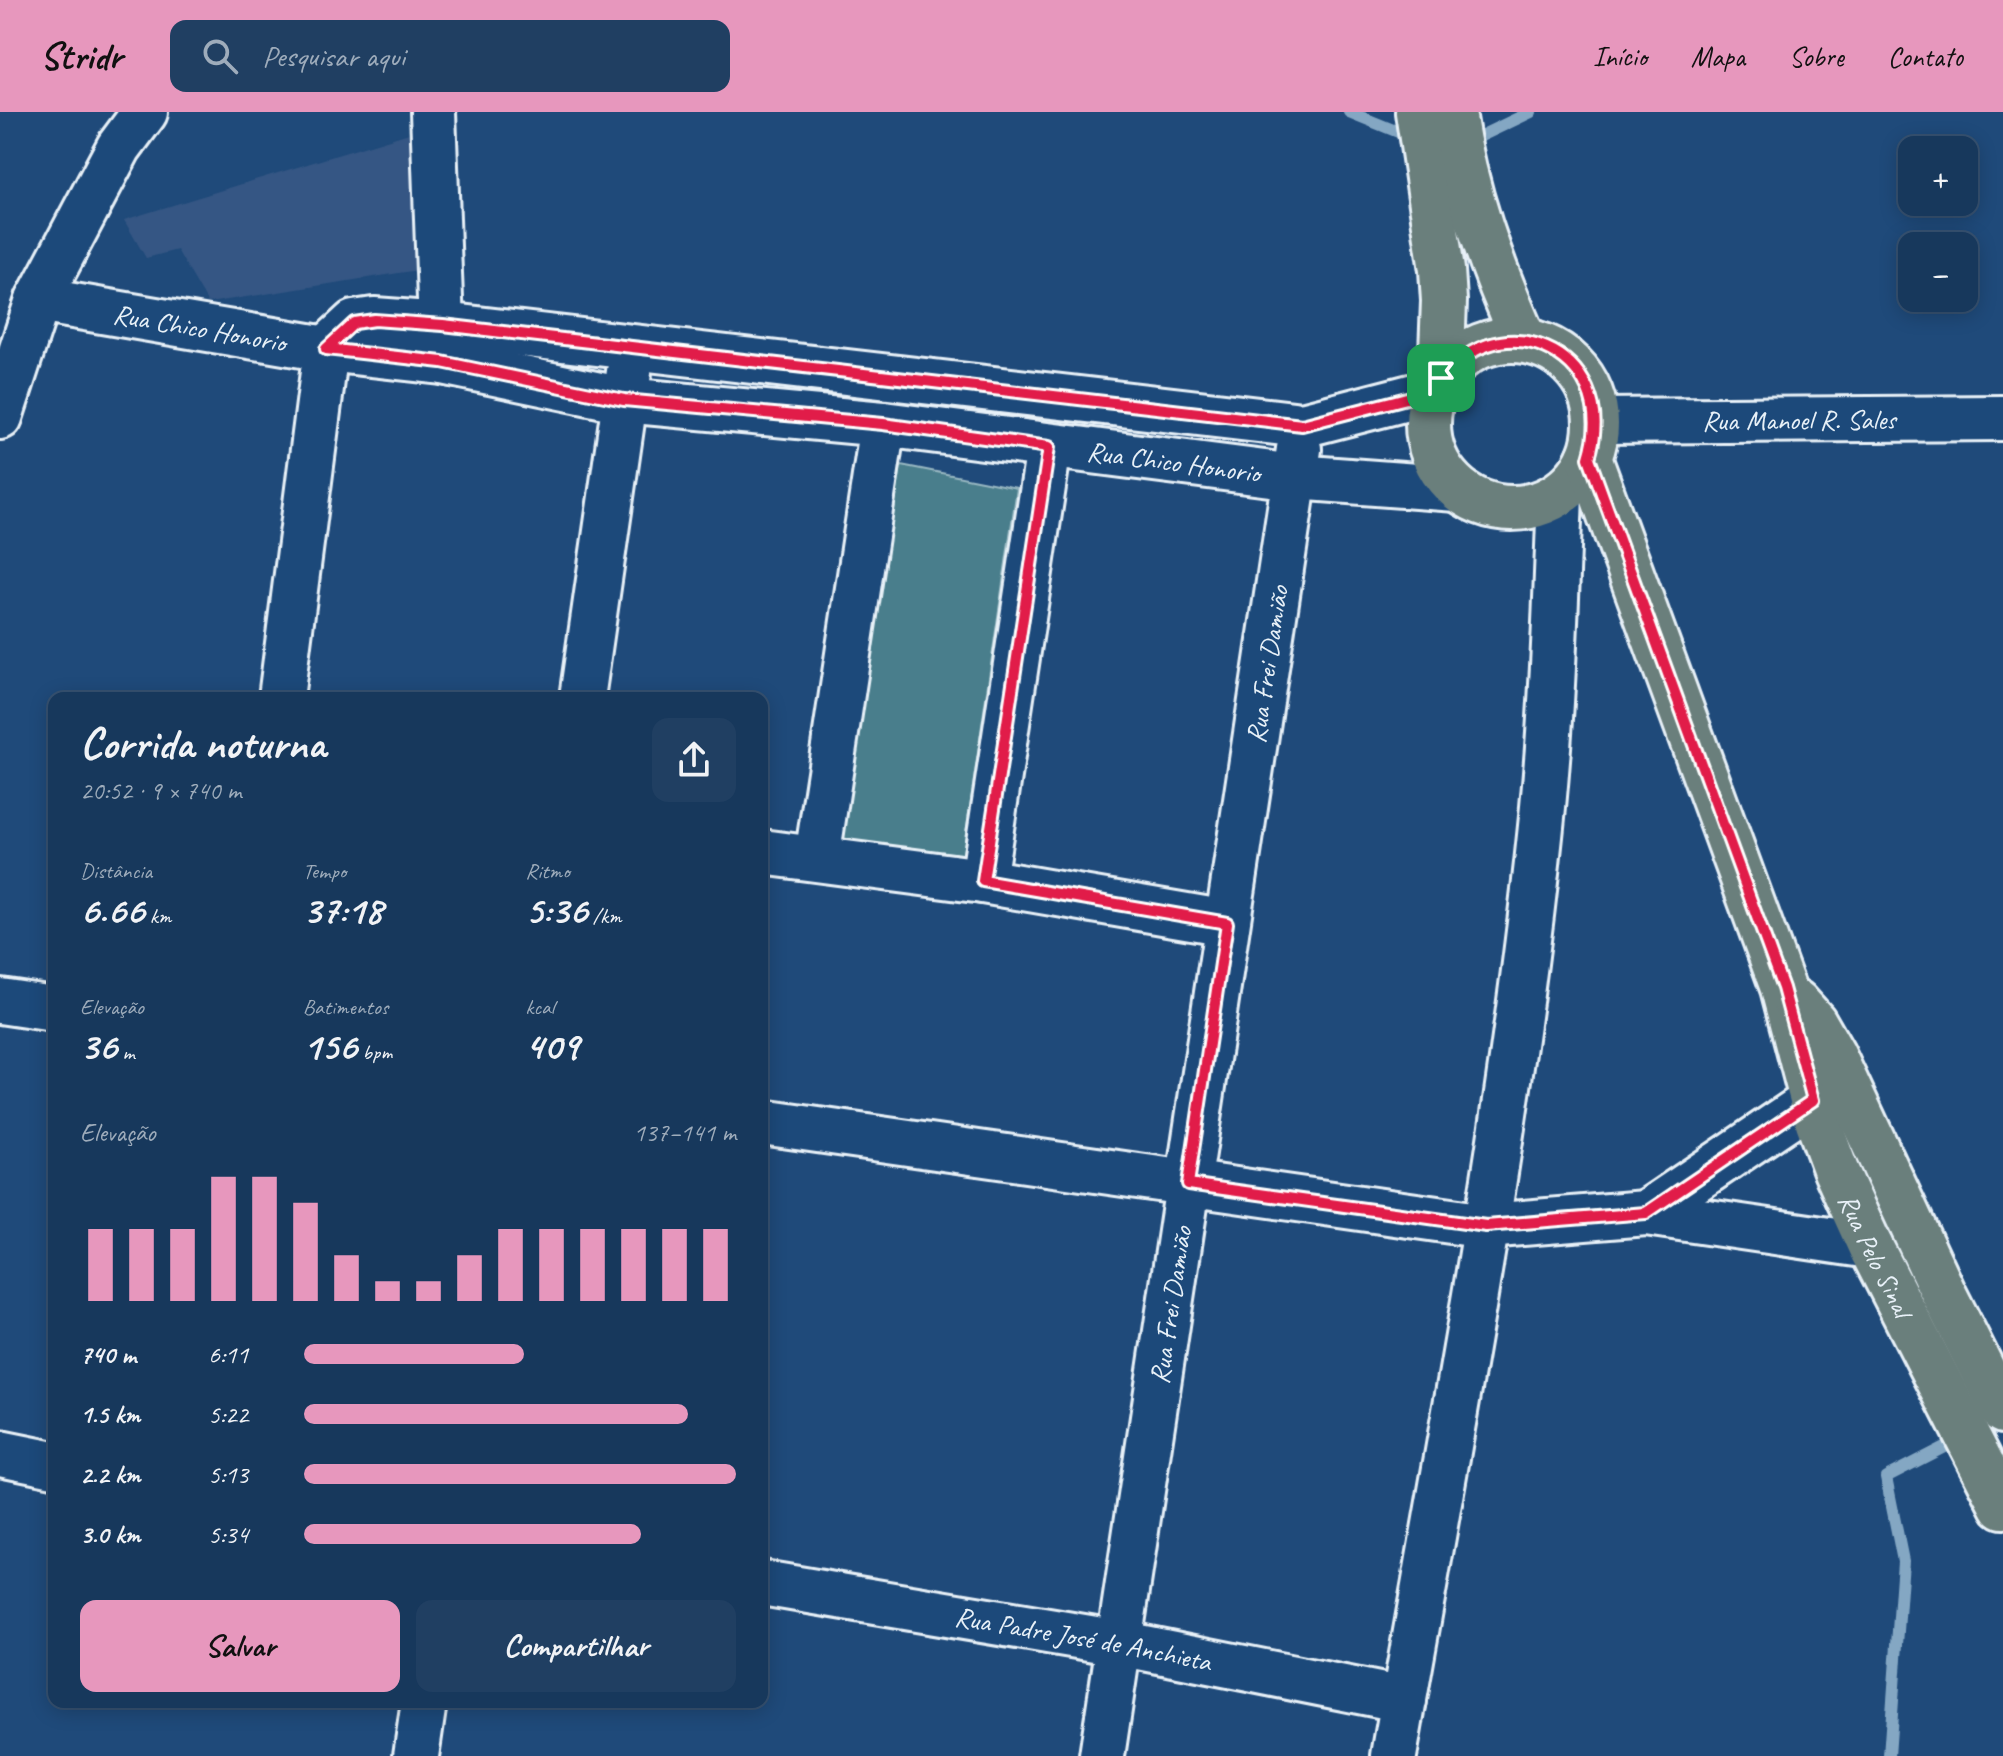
<!DOCTYPE html>
<html lang="pt">
<meta charset="utf-8">
<style>
body{margin:0;font-family:Caveat,sans-serif;background:#203f62;color:#f1f3f6;height:100vh;display:flex;flex-direction:column;font-size:30px;white-space:nowrap}
*{box-sizing:border-box;margin:0}
p{font-size:26px;color:#9eacbb}
.icon{flex:none;width:44px;height:44px;fill:none;stroke:currentColor;stroke-width:2;stroke-linecap:round;stroke-linejoin:round}
.map{position:relative;flex:1;overflow:hidden}
.panel{position:absolute;left:48px;top:580px;width:720px;height:1016px;display:flex;flex-direction:column;background:#17385c;border-radius:16px;box-shadow:0 4px 20px #0003,0 0 0 2px #365272}
.panel>*{flex:none}
.controls{position:absolute;left:1898px;top:24px;display:grid;gap:16px}
.controls a{display:grid;place-items:center;width:80px;height:80px;border-radius:16px;background:#17385c;box-shadow:0 4px 20px #0003,0 0 0 2px #365272;font-size:40px}
.pin{position:absolute;display:grid;place-items:center;width:68px;height:68px;color:#fff;margin:-34px;border-radius:16px;box-shadow:0 4px 12px #0006}
.round{display:grid;place-items:center;flex:none;width:84px;height:84px;border-radius:16px;background:#203f62}
.headline{display:flex;align-items:center;justify-content:space-between;height:136px;padding:0 32px}
h1{font-size:44px;font-weight:600;line-height:60px}
.metrics{display:grid;grid-template-columns:repeat(3,1fr);gap:12px;height:136px;padding:8px 32px}
.metrics div{display:grid;align-content:center}
.metrics b{font-size:40px;font-weight:600}
.metrics small{font-size:22px;font-weight:400}
.metrics p{font-size:22px}
.chart{height:224px;padding:16px 32px}
.chart p{display:flex;justify-content:space-between}
.chart svg{width:100%;height:144px;margin-top:8px;stroke:#e797bd;stroke-width:6}
.primary-button{display:flex;gap:16px;margin-top:auto;padding:16px 32px}
.primary-button a{flex:1;height:92px;border-radius:16px;background:#e797bd;color:#111;font-size:32px;font-weight:600;line-height:92px;text-align:center}
.primary-button a+a{background:#203f62;color:#f1f3f6}
ul{padding:0 32px;list-style:none;font-size:26px}
li{display:grid;grid-template-columns:128px 96px 1fr;align-items:center;height:60px}
li i{height:20px;border-radius:10px;background:#e797bd}
header{display:flex;align-items:center;gap:48px;box-sizing:border-box;height:112px;padding:0 40px;background:#e797bd;color:#111}
header strong{font-size:38px}
nav{display:flex;gap:44px;margin-inline-start:auto;font-size:28px}
.search{width:560px;height:72px;background:#203f62;display:flex;align-items:center;gap:20px;box-sizing:border-box;padding:0 28px;border-radius:16px;color:#9eacbb;font-size:30px}
.map>svg:first-child{display:block}
.built{fill:#365784}
.green{fill:#4a7e8c;stroke:#99b8c2;stroke-width:2}
.lines{fill:none;stroke-linecap:round;stroke-linejoin:round}
.stream{stroke:#84a7c3;stroke-width:12}
.minor-casing{stroke:#e8f1f8;stroke-width:50}
.major-casing{stroke:#e8f1f8;stroke-width:50}
.minor{stroke:#1f4a7a;stroke-width:44}
.major{stroke:#6b7f7c;stroke-width:44}
.route-casing{stroke:#fff;stroke-width:16}
.route{stroke:#e11d48;stroke-width:10}
.labels{text-anchor:middle;stroke-width:6;stroke-linejoin:round;paint-order:stroke}
.street-label{font-size:28px;fill:#e8f1f8;stroke:#1f4a7a}
</style>
<header>
<strong>Stridr</strong>
<div class="search"><svg class="icon" aria-label="search" viewBox="0 0 24 24"><circle cx="10" cy="10" r="6"/><path d="M15 15l6 6"/></svg>Pesquisar aqui</div>
<nav><a>Início</a><a>Mapa</a><a>Sobre</a><a>Contato</a></nav>
</header>
<div class="map">
<svg width="2003" height="1644" viewBox="0 0 2003 1644">
<rect width="100%" height="100%" fill="#1f4a7a"/>
<filter id="ink" filterUnits="userSpaceOnUse"><feTurbulence type="fractalNoise" baseFrequency=".0125" numOctaves="2"/><feDisplacementMap in="SourceGraphic" scale="16" xChannelSelector="R" yChannelSelector="G"/><feConvolveMatrix kernelMatrix="1 2 1 2 8 2 1 2 1" color-interpolation-filters="sRGB"/></filter>
<g filter="url(#ink)">
<polygon class="built" points="416,19 424,157 208,191 177,138 146,146 124,108"/>
<polygon class="green" points="901,353 1017,376 963,742 841,732"/>
<g class="lines">
<g class="stream">
<polyline points="1349,0 1413,26"/>
<polyline points="1466,31 1531,0"/>
<polyline points="1889,1644 1903,1449 1886,1365 1952,1331"/>
</g>
<g class="minor-casing">
<g id="minor">
<polyline points="433,0 442,241"/>
<path id="s1" d="M38,188L326,237L442,250L624,288L883,312L1295,365L1457,377"/>
<polyline points="0,305 38,188 119,35 145,0"/>
<path id="s2" d="M1597,309L2003,306"/>
<polyline points="281,586 326,237 354,211 374,208 443,213 1302,313 1434,279"/>
<polyline points="582,586 629,260"/>
<polyline points="762,740 983,769 1227,811"/>
<polyline points="817,746 883,312"/>
<polyline points="983,769 1049,335"/>
<polyline points="0,889 54,897"/>
<polyline points="762,1010 1486,1114 1646,1101 1870,1134"/>
<polyline points="1646,1101 1813,988 1846,976"/>
<polyline points="0,1341 54,1352"/>
<path id="s3" d="M762,1471L1119,1531L1404,1588"/>
<polyline points="416,1644 424,1590"/>
<path id="s4" d="M1102,1644L1299,337"/>
<path d="M1394,1644C1449,1329 1511,1014 1543,695C1553,591 1556,487 1560,382"/>
</g>
</g>
<g class="major-casing">
<g id="major">
<polyline points="1418,0 1442,158 1444,189 1441,266"/>
<path d="M1453,0C1464,79 1492,155 1524,228"/>
<circle cx="1512" cy="312" r="84"/>
<path id="s5" d="M1589,346L1783,876L1818,1010L1836,1059L1870,1134L2003,1394"/>
<polyline points="1796,890 1814,910 1833,943 1944,1182 2003,1299"/>
</g>
</g>
<use href="#minor" class="minor"/>
<use href="#major" class="major"/>
</g>
</g>
<g class="lines" filter="url(#ink)">
<g class="route-casing">
<path id="route" d="M374,208L443,213L1302,313L1434,279C1491,182 1623,238 1589,346L1783,876L1813,988L1646,1101L1486,1114L1188,1072L1227,811L983,769L1049,335L883,312L624,288L442,250L326,237L354,211Z"/>
</g>
<use href="#route" class="route"/>
</g>
<g class="labels">
<g class="street-label">
<text dy="10" stroke="none"><textPath href="#s1" startOffset="164">Rua Chico Honorio</textPath></text>
<text dy="10" stroke="none"><textPath href="#s2" startOffset="202">Rua Manoel R. Sales</textPath></text>
<text dy="10" stroke="none"><textPath href="#s1" startOffset="1148">Rua Chico Honorio</textPath></text>
<text dy="10" stroke="none"><textPath href="#s4" startOffset="1104">Rua Frei Damião</textPath></text>
<text dy="10" stroke="none"><textPath href="#s5" startOffset="848">Rua Pelo Sinal</textPath></text>
<text dy="10" stroke="none"><textPath href="#s4" startOffset="456">Rua Frei Damião</textPath></text>
<text dy="10" stroke="none"><textPath href="#s3" startOffset="326">Rua Padre José de Anchieta</textPath></text>
</g>
</g>
</svg>
<div class="controls">
<a>+</a>
<a>−</a>
</div>
<div class="pin" style="left:1441px;top:266px;background:#1e9e55"><svg class="icon" aria-label="arrive" viewBox="0 0 24 24"><path d="M6 21V4h12l-3 4 3 4H6"/></svg></div>
<section class="panel">
<div class="headline"><div><h1>Corrida noturna</h1><p>20:52 · 9 × 740 m</p></div><a class="round"><svg class="icon" aria-label="share" viewBox="0 0 24 24"><path d="M12 15V3M7 8l5-5 5 5M5 13v7h14v-7"/></svg></a></div>
<div class="metrics">
<div><p>Distância</p><b>6.66<small> km</small></b></div>
<div><p>Tempo</p><b>37:18</b></div>
<div><p>Ritmo</p><b>5:36<small> /km</small></b></div>
</div>
<div class="metrics">
<div><p>Elevação</p><b>36<small> m</small></b></div>
<div><p>Batimentos</p><b>156<small> bpm</small></b></div>
<div><p>kcal</p><b>409</b></div>
</div>
<div class="chart"><p><span>Elevação</span>137–141 m</p>
<svg viewBox="0 0 160 44" preserveAspectRatio="none"><path d="M5 44V22M15 44V22M25 44V22M35 44V6M45 44V6M55 44V14M65 44V30M75 44V38M85 44V38M95 44V30M105 44V22M115 44V22M125 44V22M135 44V22M145 44V22M155 44V22"/></svg>
</div>
<ul>
<li><b>740 m</b>6:11<i style="width:51%"></i></li>
<li><b>1.5 km</b>5:22<i style="width:89%"></i></li>
<li><b>2.2 km</b>5:13<i style="width:100%"></i></li>
<li><b>3.0 km</b>5:34<i style="width:78%"></i></li>
</ul>
<div class="primary-button"><a>Salvar</a><a>Compartilhar</a></div>
</section>
</div>
